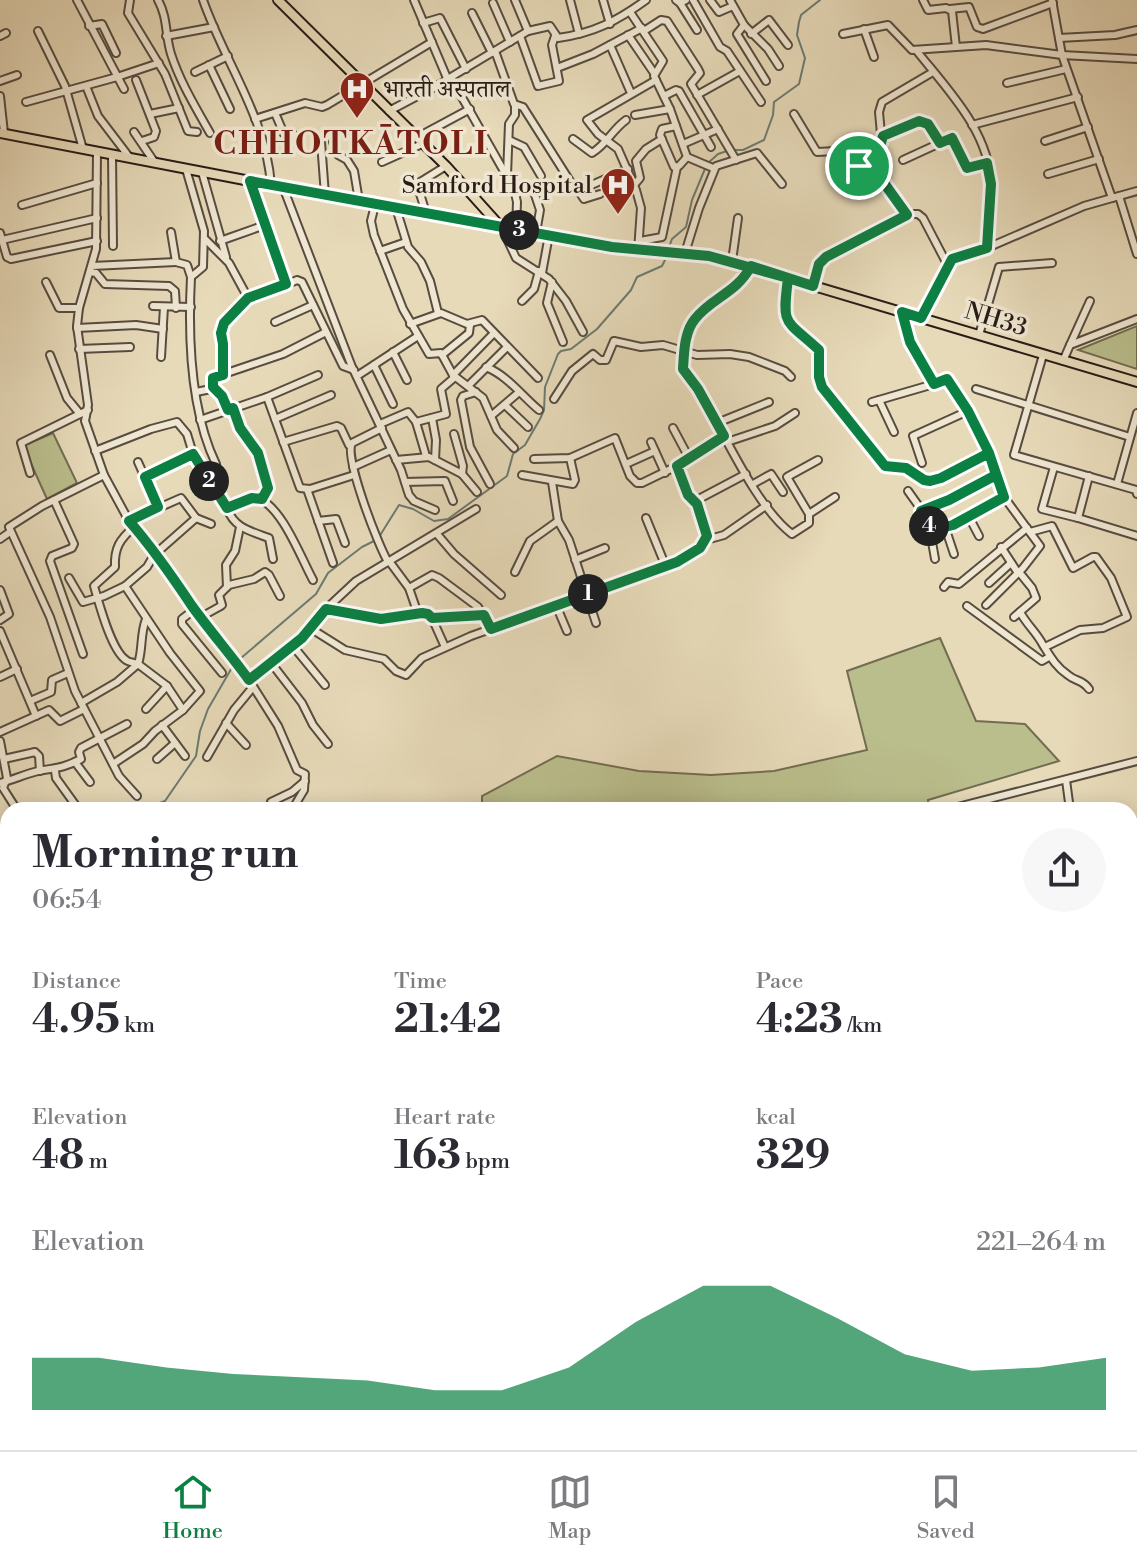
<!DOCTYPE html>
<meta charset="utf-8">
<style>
body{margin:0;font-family:"Libre Bodoni","Noto Serif Devanagari",serif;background:#f7f7f7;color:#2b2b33;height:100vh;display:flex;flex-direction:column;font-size:30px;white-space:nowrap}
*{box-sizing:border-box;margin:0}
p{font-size:26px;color:#7c7c81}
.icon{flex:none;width:44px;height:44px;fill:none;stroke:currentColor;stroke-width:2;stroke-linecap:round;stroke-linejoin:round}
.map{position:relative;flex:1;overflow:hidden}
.side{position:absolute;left:0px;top:802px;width:1138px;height:648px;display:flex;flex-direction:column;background:#fff;border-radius:24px 24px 0 0;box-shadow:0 4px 20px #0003}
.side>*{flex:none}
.pin{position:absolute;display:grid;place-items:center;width:68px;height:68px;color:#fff;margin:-34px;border:4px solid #fff;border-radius:50%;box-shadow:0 2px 8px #0007}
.km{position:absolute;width:40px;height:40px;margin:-20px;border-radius:50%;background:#222;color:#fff;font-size:22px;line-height:40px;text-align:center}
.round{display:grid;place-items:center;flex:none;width:84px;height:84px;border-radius:42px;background:#f7f7f7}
.headline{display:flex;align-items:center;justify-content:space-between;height:136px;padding:0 32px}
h1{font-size:44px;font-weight:700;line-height:60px}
.figures{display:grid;grid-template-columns:repeat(3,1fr);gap:12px;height:136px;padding:8px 32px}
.figures div{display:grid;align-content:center}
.figures b{font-size:40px;font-weight:700}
.figures small{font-size:22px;font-weight:400}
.figures p{font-size:22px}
.chart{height:224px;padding:16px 32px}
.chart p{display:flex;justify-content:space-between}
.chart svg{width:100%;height:144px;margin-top:8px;fill:#0b8043;opacity:.7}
.tab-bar{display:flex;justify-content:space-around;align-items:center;height:112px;border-top:2px solid #e1e1e2;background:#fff;font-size:22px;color:#7c7c81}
.tab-bar a{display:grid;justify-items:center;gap:4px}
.tab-bar .on{color:#0b8043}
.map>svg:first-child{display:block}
.green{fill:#babe8c;stroke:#726d52;stroke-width:2}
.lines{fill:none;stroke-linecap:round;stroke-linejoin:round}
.stream{stroke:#6b7b74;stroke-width:2}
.minor-casing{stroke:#584c40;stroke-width:10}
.major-casing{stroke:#291c17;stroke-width:12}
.minor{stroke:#efe7d2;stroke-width:6}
.major{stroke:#e7dab9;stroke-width:8}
.route-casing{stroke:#fff;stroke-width:16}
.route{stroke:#0b8043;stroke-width:10}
.labels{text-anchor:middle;stroke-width:7;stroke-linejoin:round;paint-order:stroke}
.poi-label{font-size:24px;fill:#291c17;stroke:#efe7d2;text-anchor:start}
.street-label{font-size:24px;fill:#291c17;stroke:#efe7d2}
.district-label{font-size:32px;font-weight:bold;letter-spacing:2px;fill:#7a1f14;stroke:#efe7d2}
</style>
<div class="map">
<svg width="1137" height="1450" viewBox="0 0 1137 1450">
<rect width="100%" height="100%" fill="#e7dab9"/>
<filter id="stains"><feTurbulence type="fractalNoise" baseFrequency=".0025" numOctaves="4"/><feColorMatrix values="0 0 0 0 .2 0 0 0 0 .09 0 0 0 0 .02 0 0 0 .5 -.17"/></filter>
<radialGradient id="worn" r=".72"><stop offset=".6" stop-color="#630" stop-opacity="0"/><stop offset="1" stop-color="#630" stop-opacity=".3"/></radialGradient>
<g class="green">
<polygon points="1137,326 1137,369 1078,350"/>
<polygon points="53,433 77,483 47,499 23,446"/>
<polygon points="940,638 976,721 1025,724 1059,761 928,800 929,810 482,810 482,796 557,756 639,771 711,775 774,771 867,750 847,671"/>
</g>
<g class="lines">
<g class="stream">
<polyline points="734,150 743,150 764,140 773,115 774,102 799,84 805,58 797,35 799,22 801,15 820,0"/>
<polyline points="668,250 672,239 686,227 692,200 707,164 718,154 727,151"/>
<polyline points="379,537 399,505 413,509 434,521 448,519 507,476 513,454 525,445 540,419 544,410 545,387 558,354 561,351 571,349 597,329 631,290 637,277 662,266 667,256"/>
<polyline points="141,810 165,801 196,756 200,731 208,709 234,664 316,594 328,573 362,547 374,541"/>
<polyline points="0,877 8,879"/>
<polyline points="140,1442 141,1450"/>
</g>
<g class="minor-casing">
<g id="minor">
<polyline points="77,0 124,89"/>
<polyline points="130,0 128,13 165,74 188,131 197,132"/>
<path d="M158,0C168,18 165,35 171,54C180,82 196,108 210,133"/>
<path d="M203,0C225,63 266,117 271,185"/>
<polyline points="515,0 528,31"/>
<polyline points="570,0 579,34"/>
<polyline points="603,0 610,24"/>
<polyline points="676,0 680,3 686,0"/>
<polyline points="693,0 720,47 727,51 761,102"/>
<polyline points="710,0 719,12 733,6"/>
<polyline points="730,0 744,25 768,49 779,66"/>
<polyline points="923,0 928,10 946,8 952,11 956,47"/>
<polyline points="493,3 510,42"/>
<polyline points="680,3 697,30"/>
<polyline points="950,9 969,7 977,27 983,29 1053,3"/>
<polyline points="630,12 663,61 654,76 670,109 687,157 713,168"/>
<polyline points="472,13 492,53"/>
<polyline points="423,23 440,18 466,69"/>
<polyline points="744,25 737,34 766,81"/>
<polyline points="89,26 102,24 116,53"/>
<polyline points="864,29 874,57"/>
<polyline points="38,31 65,86 83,149"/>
<polyline points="644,31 661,20 667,21 698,69 700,73 691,84 736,160"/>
<polyline points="751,34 769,20 788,45"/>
<polyline points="843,34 888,25 912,50 986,45 1062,55 1052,0"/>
<polyline points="628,35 654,73"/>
<polyline points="0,36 6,33"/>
<polyline points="166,36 214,27"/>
<polyline points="520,36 538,86 559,81 552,45 555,36"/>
<polyline points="1059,38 1115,35 1137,30"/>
<polyline points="610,45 631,93"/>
<path d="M916,50C947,89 990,132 991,185C992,206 988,227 987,248"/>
<polyline points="495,51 514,104 523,107 575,189 580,190 628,169"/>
<polyline points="1137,59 1062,55 1112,198 1137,191"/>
<polyline points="209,65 230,109"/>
<polyline points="557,68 593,54 642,28"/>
<polyline points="195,72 228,56"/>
<polyline points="451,78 514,189 517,202 516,229"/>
<polyline points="136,80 156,131 154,137 142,141"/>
<path d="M446,80L528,31L550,26L558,38C594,33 617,21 646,0"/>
<polyline points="0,81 17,75"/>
<polyline points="1007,83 1066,69"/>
<polyline points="86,86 98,116 130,158"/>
<polyline points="697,95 740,71"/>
<polyline points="0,96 4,133"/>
<polyline points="664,96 676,90 679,91 711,147"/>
<polyline points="26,102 117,77 159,63"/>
<polyline points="389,111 444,82 447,78 414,0"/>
<polyline points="275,113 284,134 289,136 294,135"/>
<polyline points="150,114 179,108"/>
<path d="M794,114L817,152L836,151C850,166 861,163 876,173C889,182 898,201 907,215"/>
<polyline points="635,115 670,109"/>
<polyline points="255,119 305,103 322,107 327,105 432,42"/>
<polyline points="972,125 1078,97"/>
<polyline points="676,126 662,129 660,135 674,167 679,166 687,157"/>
<polyline points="134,132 155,163"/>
<polyline points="883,136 922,121 930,127 940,143"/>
<polyline points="416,138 470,109"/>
<path d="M573,139L592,153C607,144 612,130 626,120"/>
<polyline points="509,140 524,147 541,176"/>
<polyline points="1045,141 1088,127"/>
<polyline points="321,142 325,195"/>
<polyline points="333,142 338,155 347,160 354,171 359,201"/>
<polyline points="683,144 718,129"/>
<polyline points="97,152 96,249 79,308 77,326 88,405 85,421 104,475 129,521 143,537 154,555 179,584 192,605 249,680 278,726 297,770 305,774 304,790 292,810"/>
<polyline points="112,155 113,246"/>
<polyline points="903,160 951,138 967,168 987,163"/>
<polyline points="382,162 422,144"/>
<polyline points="859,166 882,145 879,112 882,102 933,72"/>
<path d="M186,169L204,231L203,267L191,277C188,336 190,410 216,464"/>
<polyline points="202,172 226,257"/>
<polyline points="1048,174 1099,159"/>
<polyline points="507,175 509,124 515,115 515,105"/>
<polyline points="250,181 286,284"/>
<polyline points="634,185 640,178 636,161 646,149 662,139"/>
<polyline points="532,186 540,210 536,233"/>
<polyline points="283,187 352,367 401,470 409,495 414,501 435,510"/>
<polyline points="578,190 584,199 600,194"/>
<polyline points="1119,196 1137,254"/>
<polyline points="22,205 97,183"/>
<polyline points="375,205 371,221 374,235 403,309 429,354 441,353 453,375 483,398 497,430 514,448"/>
<polyline points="396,208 408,247 421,262 430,281 438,313"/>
<polyline points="426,213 417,184 446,166"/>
<polyline points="501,226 516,258 549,279 566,301 583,332"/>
<polyline points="171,232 176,262 187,265 191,277"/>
<polyline points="0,233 7,257 11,259 97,241"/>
<polyline points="205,239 229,263 248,298 266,294 297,280 302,282 343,366 354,370"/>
<polyline points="2,240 97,218"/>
<polyline points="220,241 265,225"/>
<polyline points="640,241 662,237 677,167"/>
<polyline points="380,251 406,242"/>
<polyline points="638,251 641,208 636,190 618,149 598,134 587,120 656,80"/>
<polyline points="685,253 699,208 716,166 757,153 782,184"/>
<polyline points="732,261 738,218"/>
<polyline points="92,266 176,262"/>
<path d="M751,266C736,295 713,297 695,319C684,332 684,353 683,369C688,376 693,382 698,389C723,430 755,506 792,534L809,523V514L835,497"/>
<polyline points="90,272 96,273 105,284 169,286 175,291 176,308"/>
<polyline points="542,273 549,235"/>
<path d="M788,278C782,328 784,318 819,350V377L822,387L885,466L906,468L924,480L930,481L941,478L989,453"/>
<polyline points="46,282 59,308 79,308"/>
<polyline points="552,282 547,303 563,342"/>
<polyline points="813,286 819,264 826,257 912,214 918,214 923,218 947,264"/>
<polyline points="522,301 534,289 539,271"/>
<polyline points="153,306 191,307"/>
<polyline points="902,312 910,342 934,384 947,379 968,411 989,453 1004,497 1040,546 1023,568 986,605"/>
<polyline points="921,318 946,266 955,256 987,248 1084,206 1112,198"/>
<polyline points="275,322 313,305"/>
<polyline points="410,324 441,313 467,324 482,320 538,378"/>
<polyline points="77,328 136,325 163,329"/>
<polyline points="979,335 999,267 1052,263"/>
<polyline points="1070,345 1090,301"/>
<polyline points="79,349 130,347"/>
<polyline points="393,352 407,380"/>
<polyline points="50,355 67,398 80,414"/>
<polyline points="442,355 469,333 470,325"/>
<polyline points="1043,355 1014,455 1136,490 1137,494"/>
<polyline points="161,357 164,307"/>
<polyline points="1063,361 1070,345 1137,319"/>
<polyline points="374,365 393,404"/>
<path d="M486,367C508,376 521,395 539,410"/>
<polyline points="223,375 221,328 248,298"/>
<polyline points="453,375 494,333"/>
<polyline points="357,376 418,336"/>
<polyline points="468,386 507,347"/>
<polyline points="213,387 222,396 228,410"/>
<polyline points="976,389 1130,437"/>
<polyline points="196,392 211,389 215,377 283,354 326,332"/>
<polyline points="476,392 463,396 461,400 470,447 490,484"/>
<polyline points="267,397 318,375"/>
<polyline points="554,399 572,371 593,354 600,360 606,360 614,341 641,347 663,345 697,355 730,354 749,357 785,371 791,377"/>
<polyline points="879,400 894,432"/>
<polyline points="872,402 934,384"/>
<polyline points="505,405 528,427"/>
<polyline points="233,408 240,428 256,448 268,481 268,488 262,499"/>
<polyline points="491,416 518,393"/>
<polyline points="432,418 436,440 435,460"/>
<polyline points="275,419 331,395"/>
<polyline points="200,420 267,397 300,488 310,489 354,475"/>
<polyline points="416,422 446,414 441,389 455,377"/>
<polyline points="717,423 769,402"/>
<polyline points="380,424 408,412 416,422 426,456"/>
<path d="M382,428L352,443C344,457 378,545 388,562"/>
<polyline points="673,428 689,458"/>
<polyline points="454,434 463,466 462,474"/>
<polyline points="283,442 337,426 341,428 349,445"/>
<polyline points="651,442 665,473"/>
<polyline points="727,442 775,426 795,413"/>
<path d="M95,451L151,429L177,422L187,434L194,457L225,506L229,507L256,497C282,506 300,556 313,580"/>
<polyline points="534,459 570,458 615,438 630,476 637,483 642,483 677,466 724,436"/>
<polyline points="396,460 429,457 462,474 477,492"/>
<polyline points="138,462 158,507"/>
<polyline points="922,463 913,436 968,411"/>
<polyline points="626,464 655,451"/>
<polyline points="353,467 391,450"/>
<polyline points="1054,467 1042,509 1078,518"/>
<polyline points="30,473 21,443 88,410"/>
<polyline points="104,475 42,506 9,527 50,617 75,691 119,776 137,796"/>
<polyline points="522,475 573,484 575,480 570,458"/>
<polyline points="1089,476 1078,518 1137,536"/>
<polyline points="145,477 193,454"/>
<polyline points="405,482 445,481 453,501"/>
<polyline points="552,482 558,521 569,540 596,623"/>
<polyline points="753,484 771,474 783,492"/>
<polyline points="1117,484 1137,413"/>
<polyline points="307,489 333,563"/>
<polyline points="908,491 928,519 935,559"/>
<polyline points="54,500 74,544 72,548 52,556 50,561 83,654"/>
<polyline points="695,501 746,474"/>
<path d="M227,508C234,528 250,531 269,538L273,559"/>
<polyline points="921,511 949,500 996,475"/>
<polyline points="809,514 787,477 818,460"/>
<polyline points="969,517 979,536"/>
<polyline points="646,518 666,567"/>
<polyline points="129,521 181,498 196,518 211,524"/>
<polyline points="318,521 336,519 345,543"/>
<path d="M134,527C120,539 114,548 115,567L94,586C99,603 111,650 126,660C128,662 135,663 138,664"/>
<polyline points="945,527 954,554"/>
<polyline points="929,531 953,525 1004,497"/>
<polyline points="1030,532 1052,526 1073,568 1093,557 1096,557 1111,578 1127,617 1103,628 1080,630 1045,647"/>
<polyline points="437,534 454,554 501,595"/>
<polyline points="0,539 10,532"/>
<polyline points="706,540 724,535 767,505"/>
<polyline points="1001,547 1018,573"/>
<polyline points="575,560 605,548"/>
<polyline points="389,561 409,588 432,575 439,578 478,607 491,629"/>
<polyline points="515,572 530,541 558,521"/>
<polyline points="69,578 83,602 104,596 125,586"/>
<polyline points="989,583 1011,563"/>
<polyline points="227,587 226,565 235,551 240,527"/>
<polyline points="944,587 948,582 959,584 1027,528"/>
<polyline points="409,588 418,614"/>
<polyline points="0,590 9,614 0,620"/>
<polyline points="556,605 567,631"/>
<polyline points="967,606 1042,661 1049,657"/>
<polyline points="195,609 182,619 182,624 222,673"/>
<polyline points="326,609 381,619 426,613 432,618 445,647"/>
<path d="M1020,612C1027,625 1037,633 1043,645C1050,656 1056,667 1068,675C1076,682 1082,679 1089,689"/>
<polyline points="201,617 219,607 222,605 219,595 229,585 254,579 265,572 269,575 280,596"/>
<polyline points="1014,617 1036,598 1032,588 1019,572"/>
<polyline points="432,618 484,615"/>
<polyline points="310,628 345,650 384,659 396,671 406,675 422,658 471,636 677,562 700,548 707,536 697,504 688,495 677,466"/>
<polyline points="0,631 36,716"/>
<polyline points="293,646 325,685"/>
<polyline points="272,664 302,703 313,725 328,744"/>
<polyline points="0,677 17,669"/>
<polyline points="249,680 293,646 326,609 356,581 476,509"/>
<polyline points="30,701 51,692 52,680 68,673"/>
<polyline points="81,703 117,682 138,664"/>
<polyline points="146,709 167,686"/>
<polyline points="183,710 200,691 170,653 125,586 147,567 154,555 196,518"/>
<polyline points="226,723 246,745"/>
<polyline points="162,725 185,756"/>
<polyline points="0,732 49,710 60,721 84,709"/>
<polyline points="0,741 7,778 3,788 17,810"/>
<polyline points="207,757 234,710 253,687"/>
<polyline points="4,759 35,752 39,756 40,771"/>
<polyline points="157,759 175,743"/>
<polyline points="75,762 90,782"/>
<path d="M113,764L143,744L155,731L183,710L167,686L138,664C143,649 140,634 146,619"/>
<polyline points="55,771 56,778 79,810"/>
<polyline points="1066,780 1070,810"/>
<path d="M0,783C13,780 25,774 38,771C55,768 64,768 81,759L79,752L81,748L127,724"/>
<polyline points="273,810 271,802 292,792 305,781"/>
<polyline points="946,810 1137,761"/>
<polyline points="1130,943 1137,941"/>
<polyline points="0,965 8,961"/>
<polyline points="1130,1176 1137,1175"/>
<polyline points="409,1442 410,1450"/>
<polyline points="515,1442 519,1450"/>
<polyline points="683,1442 687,1450"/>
<polyline points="934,1442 935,1450"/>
<polyline points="1067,1442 1067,1450"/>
<polyline points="427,1450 443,1442"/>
<polyline points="574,1450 587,1442"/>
<polyline points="638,1450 652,1442"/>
<polyline points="740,1450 765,1442"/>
</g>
</g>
<g class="major-casing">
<g id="major">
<polyline points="278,0 446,166 500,226"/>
<polyline points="0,133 250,181 612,247 723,259 1137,382"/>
</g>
</g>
<use href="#minor" class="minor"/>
<use href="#major" class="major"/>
</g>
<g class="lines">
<g class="route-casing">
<path id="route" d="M859,166L879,176L907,215L826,257L819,264L813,286L751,266C736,294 712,297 695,319C684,332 684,354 683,369L698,389L724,436L677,466L688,495L697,504L707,536L700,548L677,562L491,629L484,615L432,618L428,614L422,613L381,619L326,609L302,638L249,680C231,655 210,631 192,606C172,576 152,547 129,521L158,507L145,477L193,454L227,508L252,498L262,499L268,488L258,453L240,428L233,408L228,410L222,396L213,387V378L223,375V344L221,333L224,323L248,298L286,284L250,181L612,247L709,256L788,278C782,327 784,318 819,350V377L822,387L885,466L906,468L924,480L930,481L941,478L989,453L996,475L949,500L921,511L928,519L929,531L953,525L1004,497L989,453L968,411L947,379L934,384L910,342L902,312L921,318L952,259L987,248L991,184L987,163L967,168L952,138L940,143L928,124L919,121L883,136L879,150L859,166"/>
</g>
<use href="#route" class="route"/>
</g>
<defs>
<g id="hospital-pin" transform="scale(1.8)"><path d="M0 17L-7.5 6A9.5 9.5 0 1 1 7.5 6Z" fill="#8f2418" stroke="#efe7d2"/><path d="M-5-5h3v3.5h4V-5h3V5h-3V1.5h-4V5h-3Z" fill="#fff"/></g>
</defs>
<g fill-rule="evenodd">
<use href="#hospital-pin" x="357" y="89"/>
<use href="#hospital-pin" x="618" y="185"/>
</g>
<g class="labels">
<g class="poi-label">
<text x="383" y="97">भारती अस्पताल</text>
<text x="592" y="193" text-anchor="end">Samford Hospital</text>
</g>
<g class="street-label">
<text transform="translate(996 319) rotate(17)" y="8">NH33</text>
</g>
<g class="district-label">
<text x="351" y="154">CHHOTKĀTOLI</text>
</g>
</g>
<rect width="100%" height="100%" filter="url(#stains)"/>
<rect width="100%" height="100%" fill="url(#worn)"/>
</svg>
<div class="pin" style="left:859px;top:166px;background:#1e9e55"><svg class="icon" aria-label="arrive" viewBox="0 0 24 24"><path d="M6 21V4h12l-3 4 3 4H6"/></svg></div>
<b class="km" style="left:588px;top:594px">1</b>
<b class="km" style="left:209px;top:481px">2</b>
<b class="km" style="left:519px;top:230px">3</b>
<b class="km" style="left:929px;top:526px">4</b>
<section class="side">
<div class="headline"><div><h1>Morning run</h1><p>06:54</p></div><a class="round"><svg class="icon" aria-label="share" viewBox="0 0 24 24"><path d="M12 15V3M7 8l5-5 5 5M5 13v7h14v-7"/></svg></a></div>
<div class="figures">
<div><p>Distance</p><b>4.95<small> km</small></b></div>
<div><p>Time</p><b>21:42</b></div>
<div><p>Pace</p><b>4:23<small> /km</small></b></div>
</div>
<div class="figures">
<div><p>Elevation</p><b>48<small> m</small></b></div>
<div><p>Heart rate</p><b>163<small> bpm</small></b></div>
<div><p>kcal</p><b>329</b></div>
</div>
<div class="chart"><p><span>Elevation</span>221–264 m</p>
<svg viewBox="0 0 160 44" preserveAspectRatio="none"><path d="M0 44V28L10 28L20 31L30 33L40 34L50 35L60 38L70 38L80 31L90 17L100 6L110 6L120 16L130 27L140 32L150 31L160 28V44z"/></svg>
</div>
</section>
</div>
<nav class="tab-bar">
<a class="on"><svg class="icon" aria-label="home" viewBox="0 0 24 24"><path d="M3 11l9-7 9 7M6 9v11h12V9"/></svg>Home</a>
<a><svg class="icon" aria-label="map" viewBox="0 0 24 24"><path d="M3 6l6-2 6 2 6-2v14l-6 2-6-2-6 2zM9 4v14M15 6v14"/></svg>Map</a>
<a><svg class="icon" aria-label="saved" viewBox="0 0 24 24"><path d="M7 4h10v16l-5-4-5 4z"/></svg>Saved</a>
</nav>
